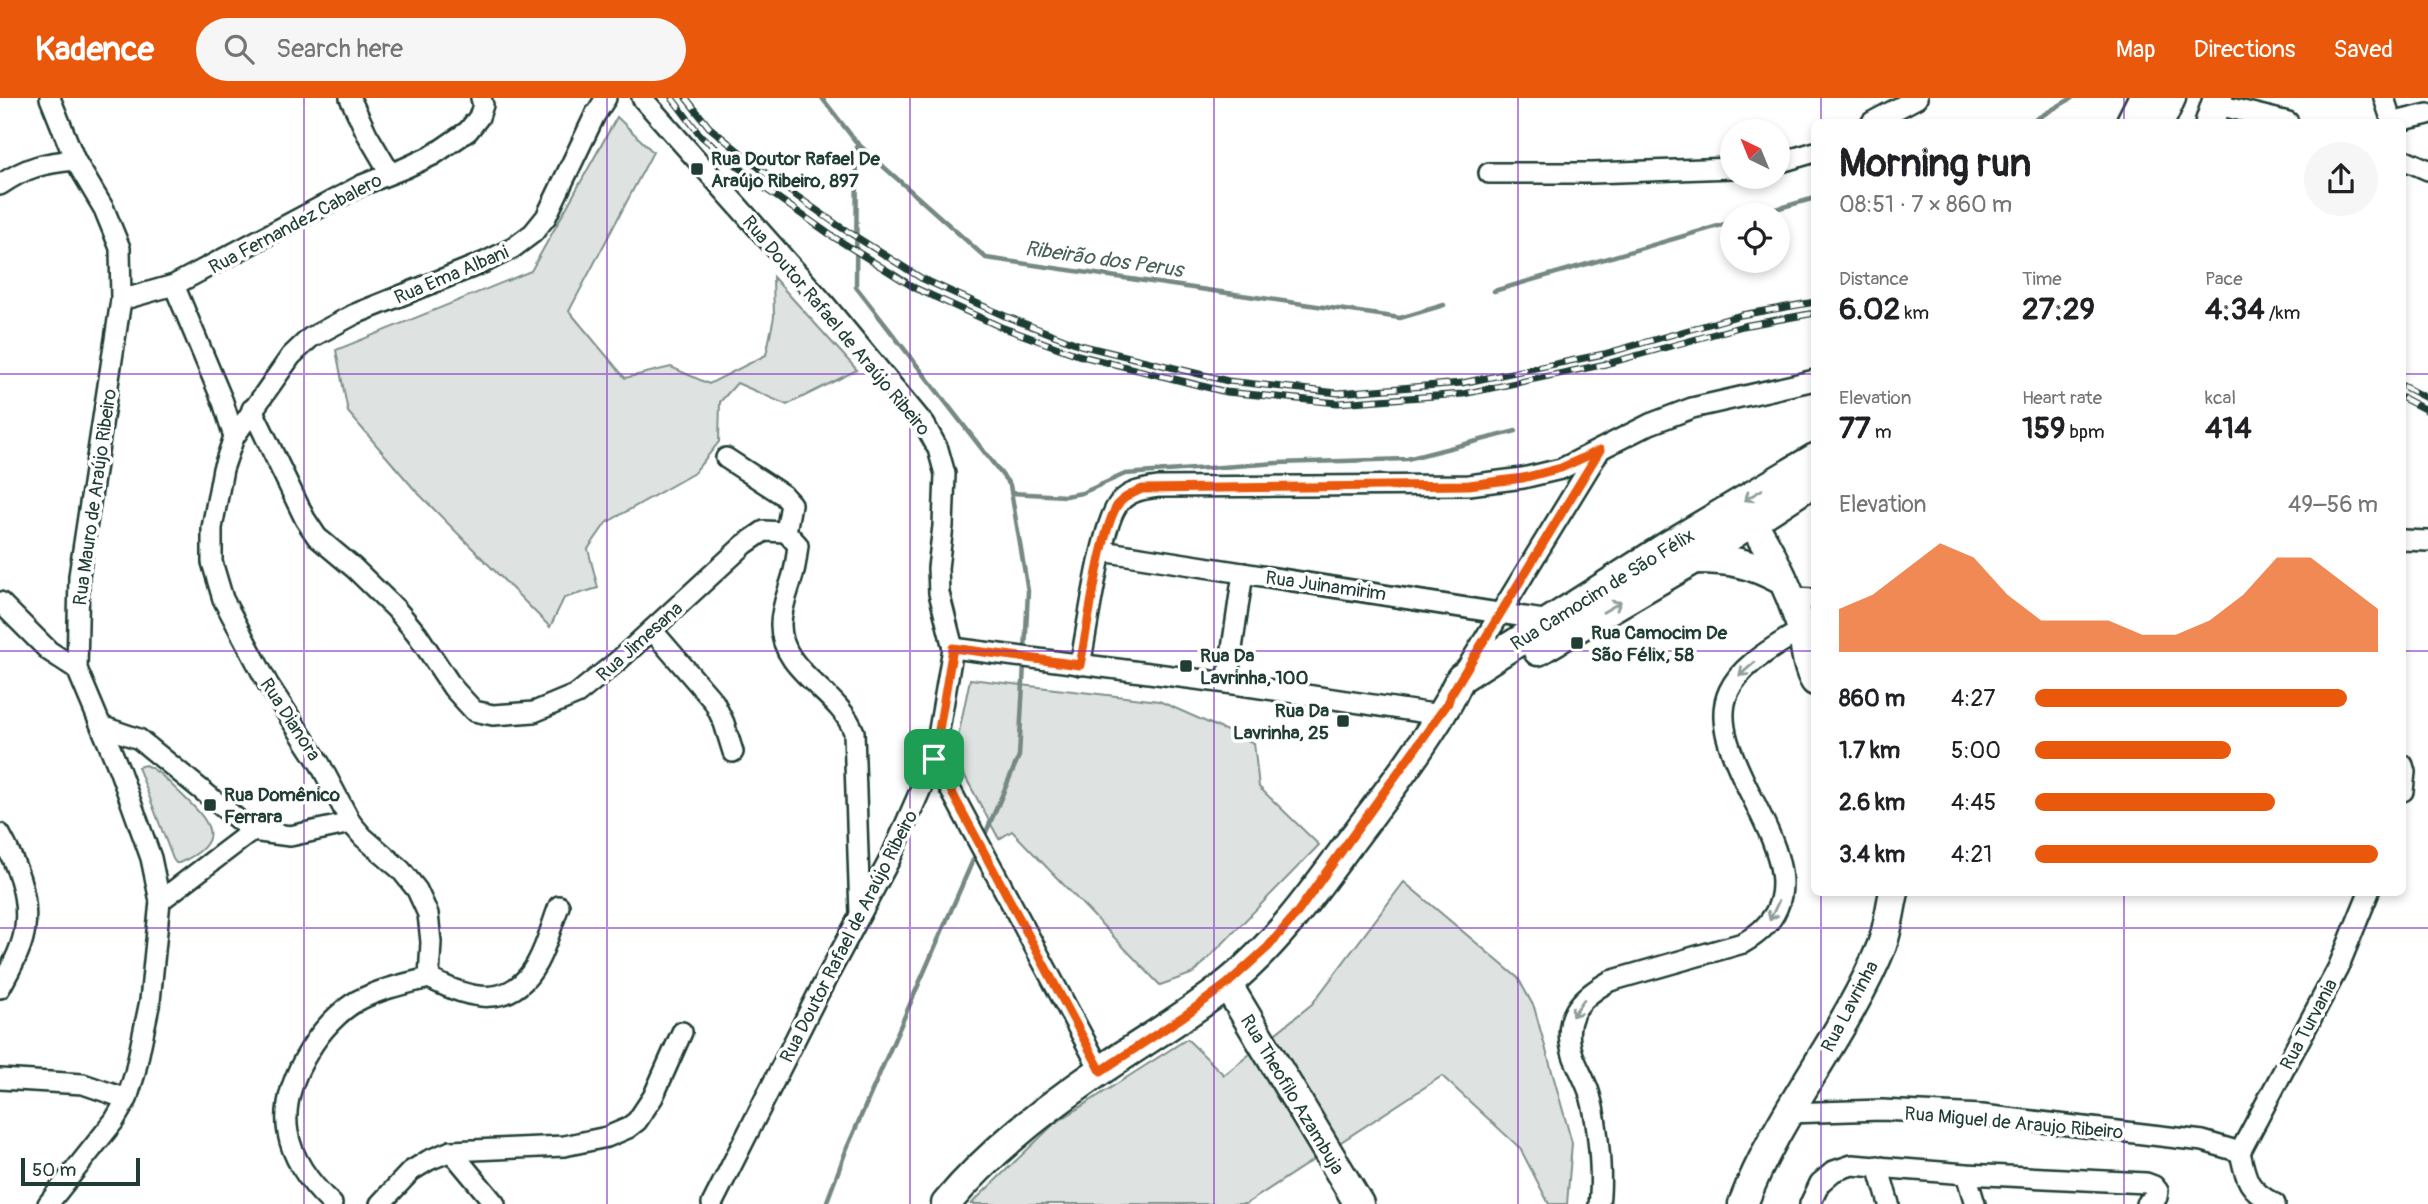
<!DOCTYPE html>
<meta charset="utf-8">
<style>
body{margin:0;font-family:Pangolin,sans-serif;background:#f6f6f6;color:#202124;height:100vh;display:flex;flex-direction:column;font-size:26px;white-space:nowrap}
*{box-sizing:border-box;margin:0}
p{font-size:23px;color:#757577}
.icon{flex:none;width:38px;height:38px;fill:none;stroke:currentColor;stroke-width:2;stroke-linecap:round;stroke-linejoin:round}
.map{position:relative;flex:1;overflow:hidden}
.sheet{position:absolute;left:1811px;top:21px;width:595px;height:777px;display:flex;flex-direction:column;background:#fff;border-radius:10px;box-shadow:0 4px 10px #0003}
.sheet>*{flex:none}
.needle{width:46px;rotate:317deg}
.tools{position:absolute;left:1720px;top:21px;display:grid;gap:14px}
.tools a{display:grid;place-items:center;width:70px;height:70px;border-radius:50%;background:#fff;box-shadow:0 4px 10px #0003;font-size:35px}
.scale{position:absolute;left:21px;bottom:18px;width:119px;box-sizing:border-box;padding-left:7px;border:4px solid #1f3d34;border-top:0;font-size:19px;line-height:24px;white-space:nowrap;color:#1f3d34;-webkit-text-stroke:5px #fff;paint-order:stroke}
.pin{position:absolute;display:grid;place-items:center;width:60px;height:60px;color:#fff;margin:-30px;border-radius:14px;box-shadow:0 4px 10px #0006}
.round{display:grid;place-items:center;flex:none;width:74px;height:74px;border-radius:37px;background:#f6f6f6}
.overview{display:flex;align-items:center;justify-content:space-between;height:119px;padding:0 28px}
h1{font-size:38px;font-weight:700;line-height:52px}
.figures{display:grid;grid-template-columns:repeat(3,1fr);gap:10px;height:119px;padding:7px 28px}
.figures div{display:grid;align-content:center}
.figures b{font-size:30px;font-weight:700}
.figures small{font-size:19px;font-weight:400}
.figures p{font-size:19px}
.chart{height:196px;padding:14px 28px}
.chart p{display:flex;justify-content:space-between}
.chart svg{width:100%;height:126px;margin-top:7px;fill:#ea580c;opacity:.7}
ul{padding:0 28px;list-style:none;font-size:23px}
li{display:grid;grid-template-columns:112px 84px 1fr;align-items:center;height:52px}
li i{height:18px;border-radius:9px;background:#ea580c}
header{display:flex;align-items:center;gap:42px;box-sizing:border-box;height:98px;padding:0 35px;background:#ea580c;color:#fff}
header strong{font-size:33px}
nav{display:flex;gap:38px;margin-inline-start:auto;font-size:24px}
.search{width:490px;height:63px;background:#f6f6f6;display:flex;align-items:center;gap:18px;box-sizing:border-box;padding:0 24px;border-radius:38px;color:#757577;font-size:26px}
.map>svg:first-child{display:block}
.green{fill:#dee3e2;stroke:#7e908b;stroke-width:2}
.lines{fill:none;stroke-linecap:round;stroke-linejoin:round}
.stream{stroke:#758883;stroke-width:4.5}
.street-casing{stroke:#1f3d34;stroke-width:24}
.secondary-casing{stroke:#1f3d34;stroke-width:33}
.street{stroke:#fff;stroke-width:19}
.secondary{stroke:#fff;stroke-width:28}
.rail-casing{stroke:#1f3d34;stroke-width:7}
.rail{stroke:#fff;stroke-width:4.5;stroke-dasharray:13;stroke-linecap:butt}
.oneway{stroke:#8f9e9a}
.route-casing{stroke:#fff;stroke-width:14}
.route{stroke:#ea580c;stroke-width:9}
.grid{fill:none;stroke:#7b2cbf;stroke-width:2;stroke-opacity:0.55}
.poi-dot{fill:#1f3d34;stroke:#fff;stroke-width:2.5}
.labels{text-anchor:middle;stroke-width:7;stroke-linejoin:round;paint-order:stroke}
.poi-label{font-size:19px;font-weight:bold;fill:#1f3d34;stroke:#fff;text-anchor:start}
.street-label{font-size:19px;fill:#1f3d34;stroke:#fff}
.water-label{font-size:21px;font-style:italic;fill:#4a625b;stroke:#fff}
</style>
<header>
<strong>Kadence</strong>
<div class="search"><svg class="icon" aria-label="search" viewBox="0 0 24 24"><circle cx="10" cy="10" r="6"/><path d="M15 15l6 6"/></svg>Search here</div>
<nav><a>Map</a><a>Directions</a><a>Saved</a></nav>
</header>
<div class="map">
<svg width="2428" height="1106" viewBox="0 0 2428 1106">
<rect width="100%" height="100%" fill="#fff"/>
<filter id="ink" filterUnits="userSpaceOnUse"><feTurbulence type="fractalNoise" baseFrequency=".0143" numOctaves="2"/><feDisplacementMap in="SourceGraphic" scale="14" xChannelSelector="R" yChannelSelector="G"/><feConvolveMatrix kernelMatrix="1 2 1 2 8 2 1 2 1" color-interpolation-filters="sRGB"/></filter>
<g filter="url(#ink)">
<g class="green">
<polygon points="617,19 653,54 569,213 625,280 671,269 709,286 766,257 774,219 773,179 857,272 787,307 737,285 720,304 719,344 694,375 606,425 588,451 598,490 564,500 550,529 415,392 348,314 336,252 531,173"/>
<polygon points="970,581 1159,603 1254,645 1259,689 1319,747 1194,875 1160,887 1012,733 999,741 954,658"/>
<path d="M145,667C159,672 169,685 180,695C208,722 230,743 179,765H176L173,761L138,669Z"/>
<polygon points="1404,784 1518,880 1534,909 1572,1045 1567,1106 1549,1106 1520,1050 1442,978 1246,1106 971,1106 1054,1026 1187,941 1224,977 1312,906"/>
</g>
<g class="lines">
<g class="stream">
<polyline points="822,0 857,45 986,160 1400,220 1444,207"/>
<polyline points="2031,24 2072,0"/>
<polyline points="857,45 856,189 1010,387 1028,493 1025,554"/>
<polyline points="1754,117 1815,100"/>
<polyline points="1494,193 1732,124"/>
<polyline points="1011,395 1065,398 1082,395 1125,376 1277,365 1407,361 1516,333"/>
<polyline points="984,739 1019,658 1024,566"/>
<polyline points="826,1106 847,1050 977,753"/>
</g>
<g class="street-casing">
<g id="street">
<polyline points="350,0 367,36 390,75"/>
<polyline points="642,0 823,204 925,327 938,351 945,376 943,428 938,470 939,495 953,550 934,661 891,759 817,898 712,1106"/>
<polyline points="2384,0 2392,24"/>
<polyline points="2218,7 2288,24"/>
<polyline points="1872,24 1917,0"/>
<polyline points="2395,24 2428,16"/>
<polyline points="2403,61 2428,72"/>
<polyline points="1778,65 1815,54"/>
<polyline points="1489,75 1592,75 1732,70"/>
<path d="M0,87C26,69 44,65 75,62"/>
<polyline points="174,187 223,304 234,339"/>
<polyline points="121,202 174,187 362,87 405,70 433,57 468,33 479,19 483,7 481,0"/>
<polyline points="252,311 305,421 317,439 354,470 396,511 417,536 453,590 474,613 493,617 534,614 577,596 619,562 745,446 764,433 786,434"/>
<polyline points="726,360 783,397 791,406 786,434"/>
<path d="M786,434L798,447C797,455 796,465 794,473C790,490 781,508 781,526C780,574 839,593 854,634L860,816"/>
<polyline points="2403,442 2428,443"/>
<polyline points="1102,453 1550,523"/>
<polyline points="1792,500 1815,501"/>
<polyline points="0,504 49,553 77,571"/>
<polyline points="652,532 714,604 724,625 733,654"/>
<polyline points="953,550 1227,585 1440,617"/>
<path d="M1080,567C1087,534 1101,426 1119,405C1129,393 1144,391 1158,389L1469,387L1523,380L1561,371L1650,326L1692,310L1815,282"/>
<polyline points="1465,573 1600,352"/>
<polyline points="1227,585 1243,475"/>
<polyline points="101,628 139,641 252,733 290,738 351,725"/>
<polyline points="934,661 1101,973"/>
<polyline points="2403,667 2405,674 2403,693"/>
<path d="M0,736C16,765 29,796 25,829C23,850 10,871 0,890"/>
<polyline points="160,803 252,733"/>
<polyline points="429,880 431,844 428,816 417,792 401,772 363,739 351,725 320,666 268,586 223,501 212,464 212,430 223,371 234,339 291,258 310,240 355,216 485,164 513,150 533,135 546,119 595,17 606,0"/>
<polyline points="0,981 83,986 127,1001"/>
<polyline points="1787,1015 1882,1012 1982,1017 2203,1043 2240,1054"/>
<polyline points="451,1053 495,1106"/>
<polyline points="2240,1054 2338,870 2369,794"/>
<path d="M2240,1054C2246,1082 2248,1092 2275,1106"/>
<polyline points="1878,1068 1889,1106"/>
<polyline points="1966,1076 1975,1106"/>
<polyline points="48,1106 114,1023 127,1001 135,975 150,903 160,803 151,760 119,671 77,571 79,478 121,202 120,150 104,111 75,62 50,0"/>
<path d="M332,1106C282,1059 272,1013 309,953C320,934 338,914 357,903C380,891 404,886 429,880C468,901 511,913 537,865C547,847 552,826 559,808"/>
<polyline points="380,1106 411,1073 429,1062 451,1053 564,1048 607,1039 628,1030 637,1023 653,999 682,934"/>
<path d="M1599,1106C1603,1078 1598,1025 1590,997C1586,983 1578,971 1573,957C1561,920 1579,900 1610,883L1743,845C1852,783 1694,666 1729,593C1742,565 1777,548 1802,531"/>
<polyline points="1810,1106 1820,1085 1834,1073 1852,1067 1966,1076 2146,1085 2154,1088 2158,1093 2157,1099 2146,1106"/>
</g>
</g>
<g class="secondary-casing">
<g id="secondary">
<polyline points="2131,24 2143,0"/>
<polyline points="2160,24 2171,0"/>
<polyline points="2210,24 2218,0"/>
<path d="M1753,425C1772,456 1789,491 1800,525C1806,544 1805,566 1815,583"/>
<path d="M1695,461C1731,461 1750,465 1782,482"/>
<polyline points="1538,553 1695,461 1815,383"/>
<polyline points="1227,886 1359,1106"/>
<path d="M946,1106C990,1053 1046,1010 1103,971C1144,943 1187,918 1226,887C1273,849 1309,800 1345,751C1379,705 1417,658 1446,608C1452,599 1455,589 1461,580L1669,447L1815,360"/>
<path d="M1743,1106C1778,1014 1845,938 1882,847C1888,831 1890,811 1894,794"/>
</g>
</g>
<use href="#street" class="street"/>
<use href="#secondary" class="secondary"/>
<g class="rail-casing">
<g id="rail">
<polyline points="672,0 701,38 767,92 832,138 915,190 1001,229 1078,257 1226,294 1338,305 1463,296 1606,266 1743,228 1815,215"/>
<polyline points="686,0 709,29 774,82 839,128 921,180 1005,218 1080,247 1228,283 1338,295 1462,285 1604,256 1741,217 1815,204"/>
<polyline points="2403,288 2428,301"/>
<polyline points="2403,300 2428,313"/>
</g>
</g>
<use href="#rail" class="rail"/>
</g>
<defs><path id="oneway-shaft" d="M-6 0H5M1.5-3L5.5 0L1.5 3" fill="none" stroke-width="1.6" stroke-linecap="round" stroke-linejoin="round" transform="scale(1.75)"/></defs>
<g class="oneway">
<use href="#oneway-shaft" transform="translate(1753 397) rotate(149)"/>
<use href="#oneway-shaft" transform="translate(1612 509) rotate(-30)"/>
<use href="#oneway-shaft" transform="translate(1747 571) rotate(139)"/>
<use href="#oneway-shaft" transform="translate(1774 813) rotate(115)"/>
<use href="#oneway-shaft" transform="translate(1578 910) rotate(125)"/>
</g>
</g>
<g class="lines" filter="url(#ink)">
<g class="route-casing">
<path id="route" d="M1600,352L1450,598L1448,605L1297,815L1268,849L1227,886L1184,918L1101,973L934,661L953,550L1080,567C1087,534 1101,427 1119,405C1125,398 1134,395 1142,391L1469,387L1523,380L1561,370Z"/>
</g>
<use href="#route" class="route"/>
</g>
<path class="grid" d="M304,0V1106M607,0V1106M910,0V1106M1214,0V1106M1518,0V1106M1821,0V24M2124,0V24M0,276H1815M2403,276H2428M0,553H1815M2403,553H2428M1821,794V1106M2124,794V1106M0,830H2428"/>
<g class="poi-dot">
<rect x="690" y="64" width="14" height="14" rx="3.5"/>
<rect x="1570" y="538" width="14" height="14" rx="3.5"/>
<rect x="1179" y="561" width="14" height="14" rx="3.5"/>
<rect x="1336" y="616" width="14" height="14" rx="3.5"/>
<rect x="203" y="700" width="14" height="14" rx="3.5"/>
</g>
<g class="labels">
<g class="poi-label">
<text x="711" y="67">Rua Doutor Rafael De<tspan x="711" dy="22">Araújo Ribeiro, 897</tspan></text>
<text x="1591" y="541">Rua Camocim De<tspan x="1591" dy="22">São Félix, 58</tspan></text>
<text x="1200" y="564">Rua Da<tspan x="1200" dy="22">Lavrinha, 100</tspan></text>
<text x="1329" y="619" text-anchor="end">Rua Da<tspan x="1329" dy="22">Lavrinha, 25</tspan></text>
<text x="224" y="703">Rua Domênico<tspan x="224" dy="22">Ferrara</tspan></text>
</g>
<g class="street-label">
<text transform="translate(295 125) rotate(-28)" y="7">Rua Fernandez Cabalero</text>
<text transform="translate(451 176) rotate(-23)" y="7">Rua Ema Albani</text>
<text transform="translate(837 227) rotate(50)" y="7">Rua Doutor Rafael de Araújo Ribeiro</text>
<text transform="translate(94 399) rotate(-82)" y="7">Rua Mauro de Araújo Ribeiro</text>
<text transform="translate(1326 487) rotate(8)" y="7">Rua Juinamirim</text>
<text transform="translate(1602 491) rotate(-32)" y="7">Rua Camocim de São Félix</text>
<text transform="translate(639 543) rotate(-42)" y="7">Rua Jimesana</text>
<text transform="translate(291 621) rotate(57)" y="7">Rua Dianora</text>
<text transform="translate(848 838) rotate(-63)" y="7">Rua Doutor Rafael de Araújo Ribeiro</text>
<text transform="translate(1849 908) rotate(-62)" y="7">Rua Lavrinha</text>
<text transform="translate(2308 926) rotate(-62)" y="7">Rua Turvania</text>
<text transform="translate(1293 996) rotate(59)" y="7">Rua Theofilo Azambuja</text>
<text transform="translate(2014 1024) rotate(5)" y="7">Rua Miguel de Araujo Ribeiro</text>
</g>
<g class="water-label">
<text transform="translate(1104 161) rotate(8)" y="7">Ribeirão dos Perus</text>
</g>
</g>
</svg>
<div class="tools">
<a><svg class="needle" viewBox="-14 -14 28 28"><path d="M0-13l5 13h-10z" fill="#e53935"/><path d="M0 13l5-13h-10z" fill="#757577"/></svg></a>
<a><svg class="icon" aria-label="locate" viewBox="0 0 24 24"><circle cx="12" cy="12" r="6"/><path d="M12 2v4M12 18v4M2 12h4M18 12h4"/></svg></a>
</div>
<div class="scale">50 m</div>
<div class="pin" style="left:934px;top:661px;background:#1e9e55"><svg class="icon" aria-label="arrive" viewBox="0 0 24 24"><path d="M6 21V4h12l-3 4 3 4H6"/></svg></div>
<section class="sheet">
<div class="overview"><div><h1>Morning run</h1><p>08:51 · 7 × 860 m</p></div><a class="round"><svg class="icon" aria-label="share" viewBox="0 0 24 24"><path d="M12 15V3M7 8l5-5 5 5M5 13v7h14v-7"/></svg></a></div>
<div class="figures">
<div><p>Distance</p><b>6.02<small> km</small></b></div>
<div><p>Time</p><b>27:29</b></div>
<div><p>Pace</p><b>4:34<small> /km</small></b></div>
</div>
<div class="figures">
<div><p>Elevation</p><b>77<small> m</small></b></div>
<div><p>Heart rate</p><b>159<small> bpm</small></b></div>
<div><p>kcal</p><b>414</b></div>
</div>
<div class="chart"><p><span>Elevation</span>49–56 m</p>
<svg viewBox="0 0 160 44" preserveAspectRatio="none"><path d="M0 44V29L10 24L20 15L30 6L40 11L50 24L60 33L70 33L80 33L90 38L100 38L110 33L120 24L130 11L140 11L150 20L160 29V44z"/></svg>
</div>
<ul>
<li><b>860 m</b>4:27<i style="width:91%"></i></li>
<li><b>1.7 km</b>5:00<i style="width:57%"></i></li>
<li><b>2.6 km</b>4:45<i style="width:70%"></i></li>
<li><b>3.4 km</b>4:21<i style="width:100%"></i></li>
</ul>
</section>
</div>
